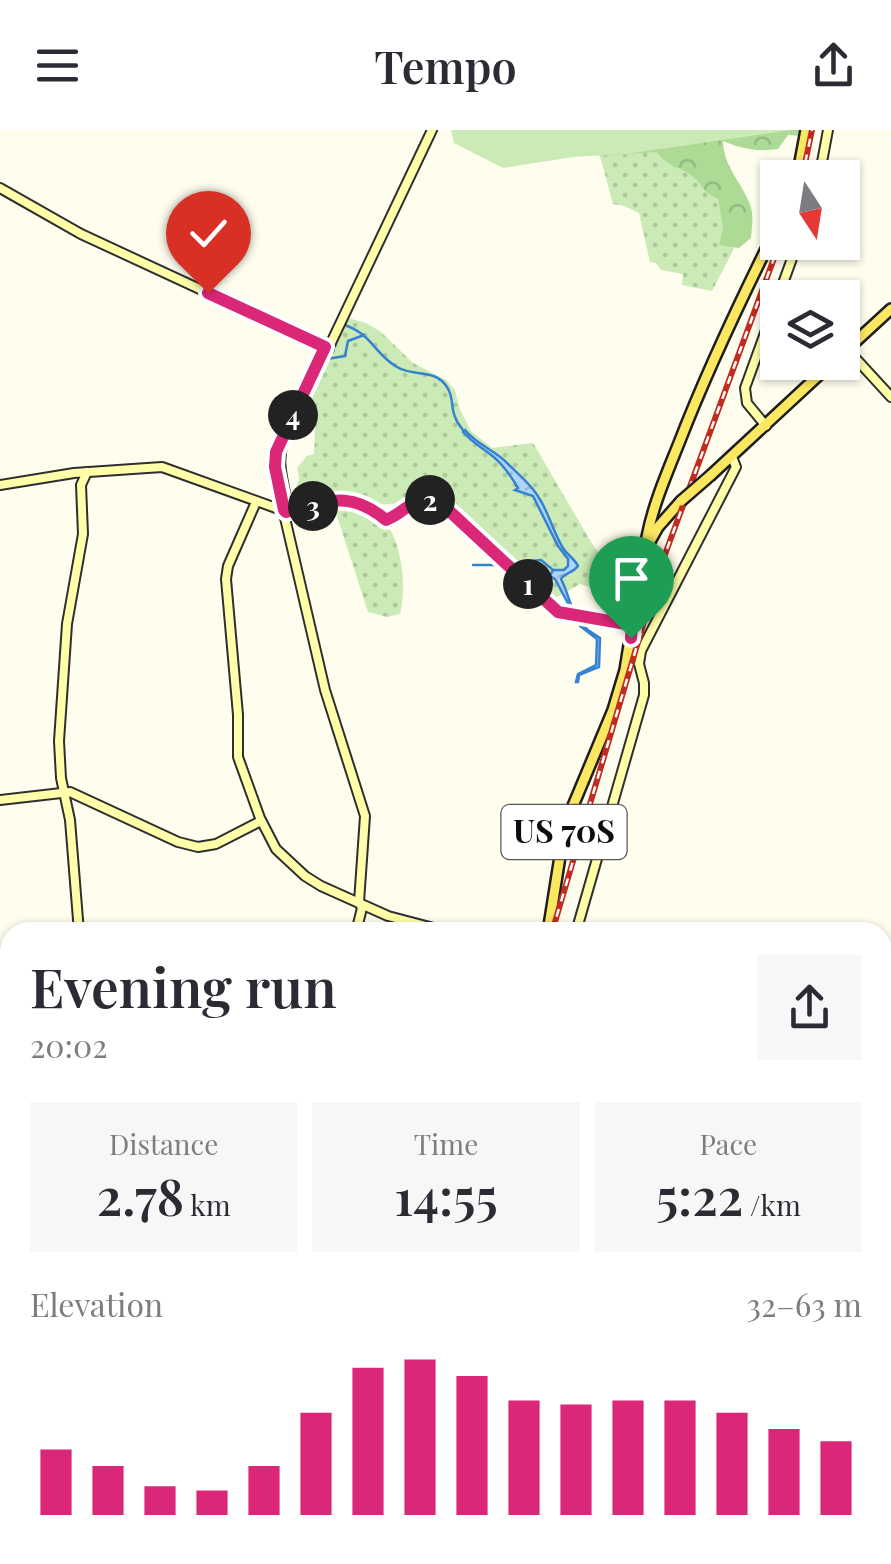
<!DOCTYPE html>
<meta charset="utf-8">
<style>
body{margin:0;font-family:"Playfair Display",serif;background:#f7f7f7;color:#2b2b33;height:100vh;display:flex;flex-direction:column;font-size:38px;white-space:nowrap}
*{box-sizing:border-box;margin:0}
p{font-size:32px;color:#7c7c81}
.icon{flex:none;width:55px;height:55px;fill:none;stroke:currentColor;stroke-width:2;stroke-linecap:round;stroke-linejoin:round}
.map{position:relative;flex:1;overflow:hidden}
.details{position:absolute;left:0px;top:792px;width:892px;height:642px;display:flex;flex-direction:column;background:#fff;border-radius:30px 30px 0 0;box-shadow:0 2px 8px #0004}
.details>*{flex:none}
.needle{width:65px;rotate:168deg}
.controls{position:absolute;left:760px;top:30px;display:grid;gap:20px}
.controls a{display:grid;place-items:center;width:100px;height:100px;border-radius:0px;background:#fff;box-shadow:0 2px 8px #0004;font-size:50px}
.pin{position:absolute;display:grid;place-items:center;width:85px;height:85px;color:#fff;margin:-102px -42px;border-radius:50% 50% 50% 0;rotate:-45deg;box-shadow:0 0 10px #0007}
.pin .icon{rotate:45deg}
.km{position:absolute;width:50px;height:50px;margin:-25px;border-radius:50%;background:#222;color:#fff;font-size:28px;line-height:50px;text-align:center}
.round{display:grid;place-items:center;flex:none;width:105px;height:105px;border-radius:0px;background:#f7f7f7}
.headline{display:flex;align-items:center;justify-content:space-between;height:170px;padding:0 30px}
h1{font-size:55px;font-weight:600;line-height:75px}
.metrics{display:grid;grid-template-columns:repeat(3,1fr);gap:15px;height:170px;padding:10px 30px}
.metrics div{display:grid;align-content:center;border-radius:0px;background:#f7f7f7;text-align:center}
.metrics b{font-size:50px;font-weight:600}
.metrics small{font-size:28px;font-weight:400}
.metrics p{font-size:28px}
.chart{height:280px;padding:20px 30px}
.chart p{display:flex;justify-content:space-between}
.chart svg{width:100%;height:180px;margin-top:10px;stroke:#db2777;stroke-width:6}
header{display:flex;justify-content:space-between;align-items:center;height:130px;padding:0 30px;background:#fff;font-size:45px;font-weight:600}
.map>svg:first-child{display:block}
.grass{fill:url(#grass-dots)}
.forest{fill:url(#forest-crowns)}
.park{fill:#cbeab6}
.water{fill:url(#water-ripples);stroke:#3682d0;stroke-width:2.5}
.lines{fill:none;stroke-linecap:round;stroke-linejoin:round}
.stream{stroke:#3682d0;stroke-width:2.5}
.secondary-casing{stroke:#2f2f2f;stroke-width:12}
.primary-casing{stroke:#1e1e1e;stroke-width:14}
.secondary{stroke:#ffffa9;stroke-width:8}
.primary{stroke:#fce761;stroke-width:9}
.rail-casing{stroke:#c12c22;stroke-width:6}
.rail{stroke:#fff;stroke-width:2.5;stroke-dasharray:8;stroke-linecap:butt}
.primary-bridge-casing{stroke:#1e1e1e;stroke-width:14;stroke-linecap:butt}
.primary-bridge{stroke:#fce761;stroke-width:9}
.route-casing{stroke:#fff;stroke-width:20}
.route{stroke:#db2777;stroke-width:12}
.labels{text-anchor:middle;stroke-width:10;stroke-linejoin:round;paint-order:stroke}
.shield{fill:#fff;stroke:#565656;stroke-width:2.5}
.shield-label{font-size:32px;font-weight:bold;fill:#0d0d0d}
</style>
<header><svg class="icon" aria-label="menu" viewBox="0 0 24 24"><path d="M4 6h16M4 12h16M4 18h16"/></svg>Tempo<svg class="icon" aria-label="share" viewBox="0 0 24 24"><path d="M12 15V3M7 8l5-5 5 5M5 13v7h14v-7"/></svg></header>
<div class="map">
<svg width="891" height="1434" viewBox="0 0 891 1434">
<defs>
<pattern id="grass-dots" width="8" height="8" patternUnits="userSpaceOnUse" patternTransform="scale(2.5)"><rect width="8" height="8" fill="#cbeab6"/><path d="M2 2h.1M6 6h.1" fill="none" stroke="#adc89b" stroke-width="1.8" stroke-linecap="round"/></pattern>
<pattern id="forest-crowns" width="20" height="18" patternUnits="userSpaceOnUse" patternTransform="scale(2.5)"><rect width="20" height="18" fill="#addb95"/><path d="M2 6a3 3 0 1 1 6 0M12 15a3 3 0 1 1 6 0" fill="none" stroke="#94bb7f"/></pattern>
<pattern id="water-ripples" width="26" height="14" patternUnits="userSpaceOnUse" patternTransform="scale(2.5)"><rect width="26" height="14" fill="#b1d5f8"/><path d="M2 4q2-2 4 0t4 0M15 11q2-2 4 0t4 0" fill="none" stroke="#97b6d3"/></pattern>
</defs>
<rect width="100%" height="100%" fill="#fffeee"/>
<g class="grass">
<polygon points="722,10 739,109 712,161 682,155 683,144 661,140 656,133 650,132 639,83 624,76 613,74 600,26"/>
<path d="M345,187L366,193L381,202L413,233L446,250L455,260L460,280L471,301L492,318L533,313L594,417L605,430L618,436L614,444L590,457L580,454L545,474C519,449 457,378 427,370C411,365 398,376 381,374L377,382C382,389 388,396 392,403C403,426 406,458 400,484L387,487L368,482L337,386L334,368L291,379L287,366C298,358 301,351 297,338L307,326L314,324L316,275L309,265Z"/>
</g>
<path class="forest" d="M608,0H803L801,6L788,5L778,19C757,22 742,19 723,11C723,35 741,52 750,74C754,85 752,96 751,108L739,118L719,115L723,98L718,69C701,61 705,57 692,46C678,35 669,38 656,22L600,26Z"/>
<polygon class="park" points="451,0 791,0 626,24 573,27 503,38 454,13"/>
<path class="water" d="M465,300C477,315 495,320 508,334C517,343 532,355 539,368C549,383 553,402 563,418C568,426 574,428 578,436C573,443 564,443 561,449C569,464 571,485 585,497C589,502 595,504 600,508L599,537L579,545L578,552H576L578,544L596,535L597,509L580,496L555,449L550,446L553,440H564L568,436V429L558,416L533,366L515,360L518,358C511,346 502,333 490,324C478,315 474,314 463,302Z"/>
<g class="lines">
<g class="stream">
<path d="M342,194C373,204 373,223 397,237C413,247 435,238 447,257C456,270 447,281 463,300"/>
<polyline points="327,229 345,226 348,211 364,205"/>
<polyline points="511,433 541,430 553,440"/>
<polyline points="473,435 503,435"/>
<polyline points="0,1008 10,1008"/>
<polyline points="0,1428 21,1434"/>
<polyline points="116,1434 121,1429 133,1425"/>
</g>
<g class="secondary-casing">
<g id="secondary">
<polyline points="819,48 828,0"/>
<polyline points="0,58 81,104 329,219"/>
<polyline points="847,219 891,267"/>
<polyline points="766,296 747,273 745,258 798,112"/>
<path d="M0,355L74,343L162,337L287,382L334,371L350,370L368,375L386,390C411,380 412,360 444,376L558,482L632,495"/>
<polyline points="256,372 228,436 226,449 238,585 238,627 260,688 276,719 305,746 321,756 388,786 449,802"/>
<polyline points="0,670 70,662 178,712 198,717 216,714 261,691"/>
<polyline points="79,802 70,690 61,648 59,611 67,494 83,404 81,355 87,342"/>
<path d="M356,802L362,778L359,772L365,686L325,560L285,388C291,364 274,340 283,314L432,0"/>
<polyline points="576,802 644,565 644,553 639,534 641,521 736,337 732,327"/>
<polyline points="0,856 10,855"/>
<polyline points="882,880 891,875"/>
<polyline points="0,1291 10,1290"/>
<polyline points="882,1380 891,1382"/>
</g>
</g>
<g class="primary-casing">
<g id="primary">
<polyline points="797,48 806,0"/>
<polyline points="842,224 891,179"/>
<polyline points="711,345 833,232"/>
<path d="M647,407C653,375 667,343 679,313C708,238 742,167 778,95"/>
<polyline points="548,802 565,695 613,580 625,540 644,422 658,397 681,371"/>
<polyline points="0,1058 10,1057"/>
<polyline points="537,1425 540,1434"/>
<polyline points="75,1434 88,1425"/>
</g>
</g>
<use href="#secondary" class="secondary"/>
<use href="#primary" class="primary"/>
<g class="rail-casing">
<g id="rail">
<polyline points="802,48 812,0"/>
<polyline points="552,802 660,438 780,112"/>
<polyline points="290,1434 290,1425"/>
</g>
</g>
<use href="#rail" class="rail"/>
<g class="primary-bridge-casing">
<polyline id="primary-bridge" points="681,371 711,345"/>
</g>
<use href="#primary-bridge" class="primary-bridge"/>
</g>
<g class="lines">
<g class="route-casing">
<path id="route" d="M208,163L325,217L276,322L275,337L284,380L286,382C328,372 349,359 386,390C411,380 412,361 444,376L558,482L632,495L631,508"/>
</g>
<use href="#route" class="route"/>
</g>
<g class="labels">
<rect class="shield" x="501.5" y="675" width="125" height="54" rx="8"/>
<g class="shield-label">
<text x="564" y="713">US 70S</text>
</g>
</g>
</svg>
<div class="controls">
<a><svg class="needle" viewBox="-14 -14 28 28"><path d="M0-13l5 13h-10z" fill="#e53935"/><path d="M0 13l5-13h-10z" fill="#7c7c81"/></svg></a>
<a><svg class="icon" aria-label="layers" viewBox="0 0 24 24"><path d="M12 4l9 5-9 5-9-5zM3 14l9 5 9-5"/></svg></a>
</div>
<div class="pin" style="left:631px;top:508px;background:#1e9e55"><svg class="icon" aria-label="arrive" viewBox="0 0 24 24"><path d="M6 21V4h12l-3 4 3 4H6"/></svg></div>
<div class="pin" style="left:208px;top:163px;background:#d93025"><svg class="icon" aria-label="check" viewBox="0 0 24 24"><path d="M5 12l5 5 9-10"/></svg></div>
<b class="km" style="left:528px;top:454px">1</b>
<b class="km" style="left:430px;top:370px">2</b>
<b class="km" style="left:313px;top:376px">3</b>
<b class="km" style="left:293px;top:285px">4</b>
<section class="details">
<div class="headline"><div><h1>Evening run</h1><p>20:02</p></div><a class="round"><svg class="icon" aria-label="share" viewBox="0 0 24 24"><path d="M12 15V3M7 8l5-5 5 5M5 13v7h14v-7"/></svg></a></div>
<div class="metrics">
<div><p>Distance</p><b>2.78<small> km</small></b></div>
<div><p>Time</p><b>14:55</b></div>
<div><p>Pace</p><b>5:22<small> /km</small></b></div>
</div>
<div class="chart"><p><span>Elevation</span>32–63 m</p>
<svg viewBox="0 0 160 44" preserveAspectRatio="none"><path d="M5 44V28M15 44V32M25 44V37M35 44V38M45 44V32M55 44V19M65 44V8M75 44V6M85 44V10M95 44V16M105 44V17M115 44V16M125 44V16M135 44V19M145 44V23M155 44V26"/></svg>
</div>
</section>
</div>
